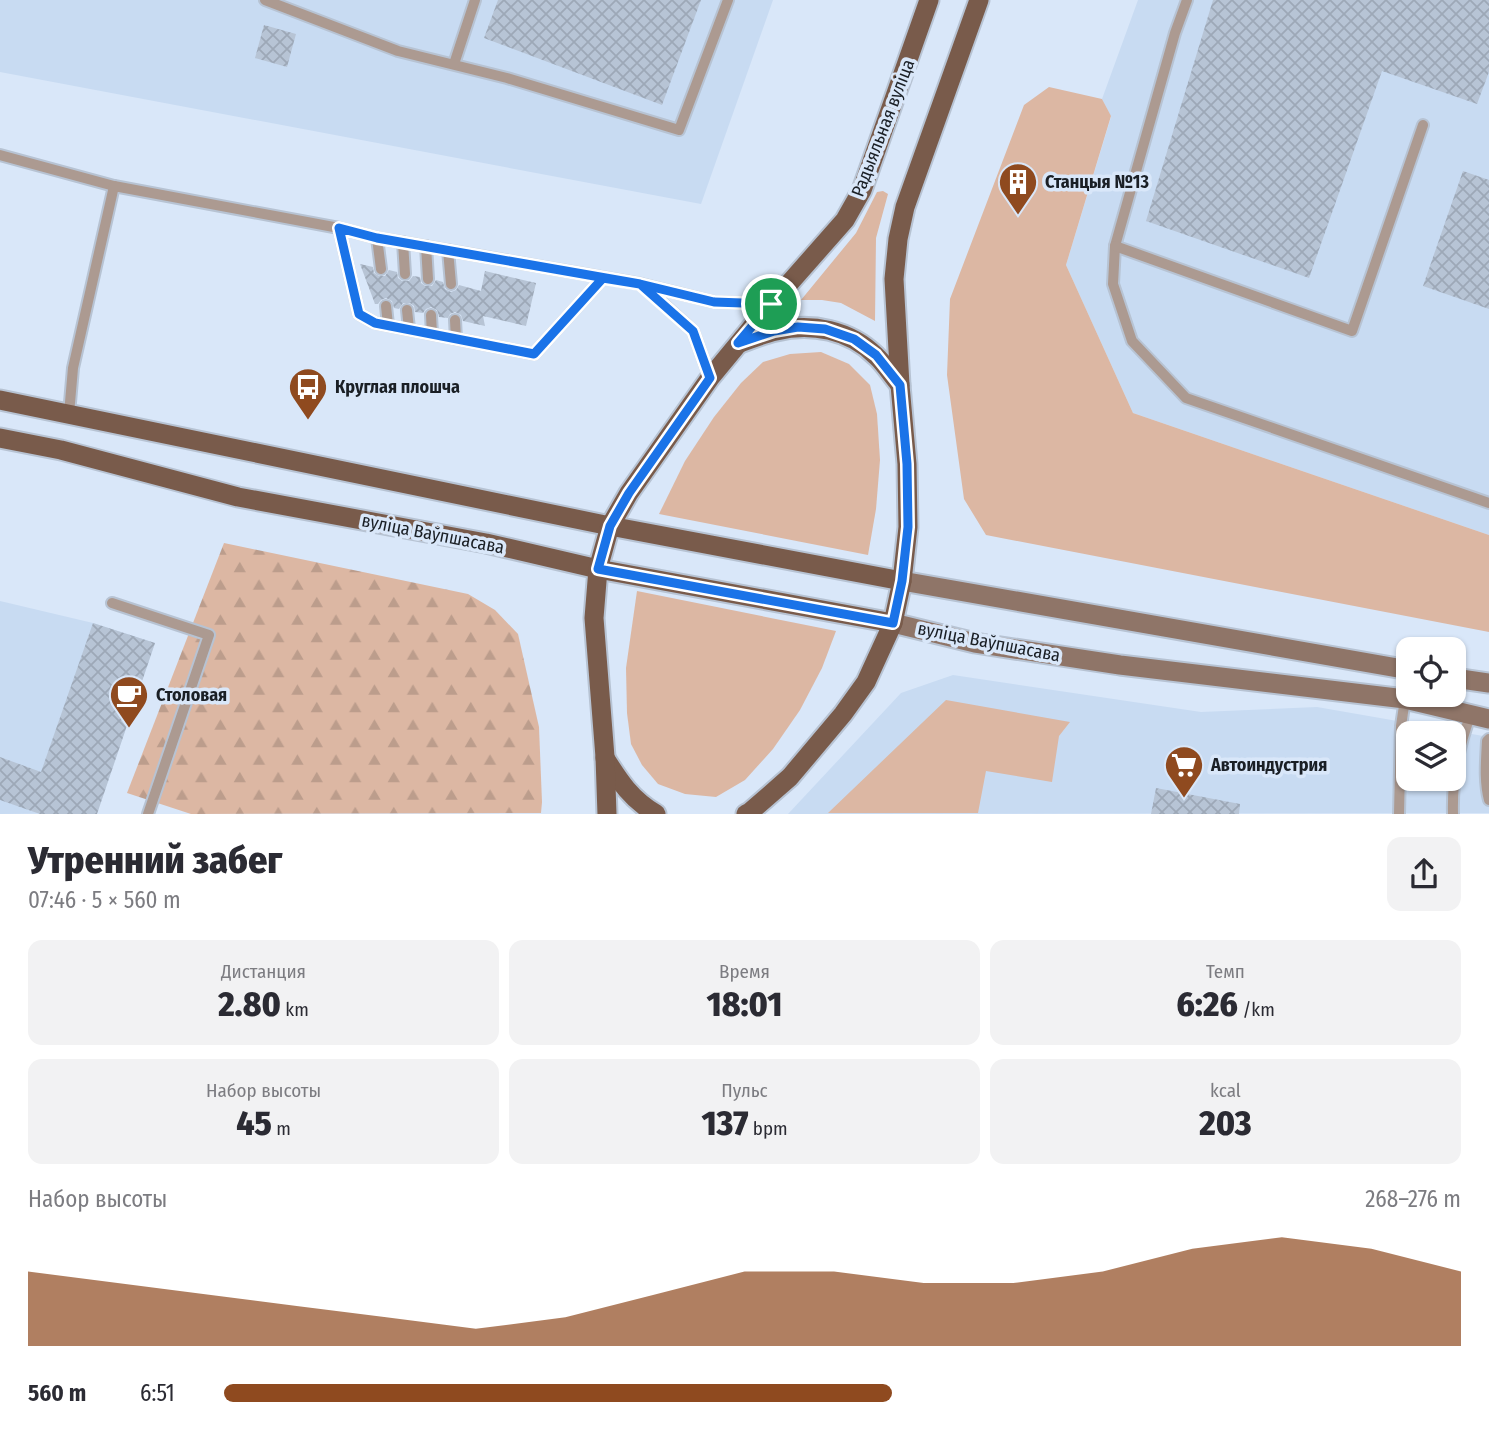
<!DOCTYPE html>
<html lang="ru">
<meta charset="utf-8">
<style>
body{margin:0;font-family:"Fira Sans Condensed",sans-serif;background:#f2f2f3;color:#2b2b33;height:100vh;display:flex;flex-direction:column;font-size:26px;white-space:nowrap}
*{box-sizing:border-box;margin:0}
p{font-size:23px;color:#7c7c81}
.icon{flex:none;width:38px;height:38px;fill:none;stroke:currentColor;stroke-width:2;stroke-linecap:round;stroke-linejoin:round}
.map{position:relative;height:814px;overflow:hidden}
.sheet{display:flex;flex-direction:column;background:#fff;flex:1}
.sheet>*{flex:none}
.tools{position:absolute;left:1396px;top:637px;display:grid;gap:14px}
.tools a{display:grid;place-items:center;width:70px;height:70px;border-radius:14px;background:#fff;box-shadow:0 2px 5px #0004;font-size:35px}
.pin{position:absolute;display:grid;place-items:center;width:60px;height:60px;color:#fff;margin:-30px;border:4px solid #fff;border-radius:50%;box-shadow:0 2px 7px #0007}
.round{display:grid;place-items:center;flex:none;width:74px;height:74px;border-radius:14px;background:#f2f2f3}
.summary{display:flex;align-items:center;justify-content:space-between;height:119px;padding:0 28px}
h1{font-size:38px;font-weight:800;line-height:52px}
.metrics{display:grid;grid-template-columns:repeat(3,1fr);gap:10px;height:119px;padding:7px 28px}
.metrics div{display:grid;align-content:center;border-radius:14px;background:#f2f2f3;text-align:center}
.metrics b{font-size:35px;font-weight:800}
.metrics small{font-size:19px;font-weight:400}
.metrics p{font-size:19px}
.chart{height:196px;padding:14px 28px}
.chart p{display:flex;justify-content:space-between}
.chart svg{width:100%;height:126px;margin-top:7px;fill:#8f4a1f;opacity:.7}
ul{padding:0 28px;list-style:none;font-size:23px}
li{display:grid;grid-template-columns:112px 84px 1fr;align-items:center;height:52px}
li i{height:18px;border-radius:9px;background:#8f4a1f}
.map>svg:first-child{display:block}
.built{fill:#c8dbf2;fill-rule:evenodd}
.green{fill:#dcb7a3}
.forest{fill:url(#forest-firs)}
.building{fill:url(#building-cross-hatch)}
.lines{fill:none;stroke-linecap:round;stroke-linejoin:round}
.service-casing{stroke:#b7c3d3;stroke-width:14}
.secondary-casing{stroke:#b7c3d3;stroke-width:23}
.primary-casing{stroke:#b7c3d3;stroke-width:23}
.service{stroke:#ac9a91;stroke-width:10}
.secondary{stroke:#8f7568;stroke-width:19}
.primary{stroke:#795b4b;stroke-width:19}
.route-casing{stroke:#fff;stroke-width:14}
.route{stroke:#1a73e8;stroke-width:9}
.labels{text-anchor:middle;stroke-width:7;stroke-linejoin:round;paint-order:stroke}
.street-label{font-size:18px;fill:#1a1f25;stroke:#d9e7f9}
.poi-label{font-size:18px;font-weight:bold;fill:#1a1f25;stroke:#d9e7f9;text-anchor:start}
</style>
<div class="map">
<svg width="1489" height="814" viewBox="0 0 1489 814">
<defs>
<pattern id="forest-firs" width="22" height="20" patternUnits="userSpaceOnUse" patternTransform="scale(1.75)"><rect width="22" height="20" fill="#dcb7a3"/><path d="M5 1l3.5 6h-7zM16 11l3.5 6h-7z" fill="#bc9d8c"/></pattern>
<pattern id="building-cross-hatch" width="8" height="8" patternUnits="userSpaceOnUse" patternTransform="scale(1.75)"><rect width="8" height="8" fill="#b7c4d5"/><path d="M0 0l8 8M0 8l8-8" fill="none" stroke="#9da8b7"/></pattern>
</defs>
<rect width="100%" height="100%" fill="#d9e7f9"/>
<g class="built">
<polygon points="0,0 773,0 701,204 0,72"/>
<polygon points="1138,0 1489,0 1489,535 1133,413 1066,265 1111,117 1102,99"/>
<polygon points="0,601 93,623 155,643 97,813 0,814"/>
<path d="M953,675L1201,712L1317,707L1489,737V813L788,814L901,693ZM1409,733H1454V779H1409Z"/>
</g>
<g class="green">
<polygon points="1049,87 1102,99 1111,116 1066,265 1133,413 1489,535 1489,632 986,535 964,499 947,375 950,299 1024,105"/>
<polygon points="883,191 888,194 876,238 875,321 841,303 822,300 801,300 856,233 877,192"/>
<polygon points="821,352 849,364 870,385 877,414 880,460 876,509 868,555 659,514 685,461 714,417 741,383 763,362 790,354"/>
<polygon points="637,591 836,631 822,668 800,710 773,749 745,780 716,797 685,794 658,784 642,765 631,744 627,713 626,668"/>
<polygon points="946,700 1070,722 1059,736 1052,782 986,771 978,813 828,813"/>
</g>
<polygon class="forest" points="224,543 468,594 495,610 518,634 539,727 542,802 541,813 191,814 127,793"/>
<g class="building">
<polygon points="498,0 701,0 662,105 484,38"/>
<polygon points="1213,0 1489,0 1489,72 1477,104 1382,71 1309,278 1146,221"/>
<polygon points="264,25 296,34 287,67 255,58"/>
<polygon points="1463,171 1489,180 1489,309 1423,286"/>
<polygon points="360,264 373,267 374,273 379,276 385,276 389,270 397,272 398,278 402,281 409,281 413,276 420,277 421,283 425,286 432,286 436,280 443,282 445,289 451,292 456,290 459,285 481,291 485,271 536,283 526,326 483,316 485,326 463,321 461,315 455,312 450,314 448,318 439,317 437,310 431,307 426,309 423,313 415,312 414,306 410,303 403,303 399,309 394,308 392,301 386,298 381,300 378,304 375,304"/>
<polygon points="93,623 155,643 97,814 40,814 0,800 0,757 41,772"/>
<polygon points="1156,788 1240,804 1239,814 1151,814"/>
</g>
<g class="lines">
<g class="service-casing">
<g id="service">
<polyline points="265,0 398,51 507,78 679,130 728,0"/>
<polyline points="1187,0 1175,33 1115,246 1113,284 1132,341 1186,398 1489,503"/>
<polyline points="454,64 475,0"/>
<polyline points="0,155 114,186"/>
<polyline points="339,228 359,314 375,323 534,354 603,278"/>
<polyline points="377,238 381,269"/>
<polyline points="403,242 405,274"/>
<polyline points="426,246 428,279"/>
<polyline points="1115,246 1352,331 1423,125"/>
<polyline points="448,250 451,284"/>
<polyline points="643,286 693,331 710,378"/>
<polyline points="386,306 388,325"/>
<polyline points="407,310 409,329"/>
<polyline points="431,315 432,334"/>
<polyline points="455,320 456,339"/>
<polyline points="69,414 73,368 114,186 339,228 377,238 641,284 714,302 770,304"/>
<polyline points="112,603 209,635 148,814"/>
<path d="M1489,739L1487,741C1486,761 1484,781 1489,800"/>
<polyline points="1399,814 1401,726 1405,699"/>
<path d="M1453,814C1452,780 1459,745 1471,714"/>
</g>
</g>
<g class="secondary-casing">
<g id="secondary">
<polyline points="902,581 1409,670"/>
<polyline points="893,623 975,643 1120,665 1405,699 1489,719"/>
<polyline points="1454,678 1489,683"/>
</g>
</g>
<g class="primary-casing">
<g id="primary">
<path d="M740,343C751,339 763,334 776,331C811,322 850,330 876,356C885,364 892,376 900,385"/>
<polyline points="0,400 610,526 902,581"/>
<polyline points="0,438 61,450 238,497 486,543 598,569 893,623"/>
<path d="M605,758C620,782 631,799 656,814"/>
<polyline points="607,814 605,757 594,618 598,569 610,526 629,493 710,378 771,304 845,220 862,190 929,0"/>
<polyline points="746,814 750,812 790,777 843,714 866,682 893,623 902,581 908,527 907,464 900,385 894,279 898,239 905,207 979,0"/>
</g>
</g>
<use href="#service" class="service"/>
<use href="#secondary" class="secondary"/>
<use href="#primary" class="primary"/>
</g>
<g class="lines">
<g class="route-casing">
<polyline id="route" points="771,304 714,302 640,284 377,238 339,228 359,314 375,323 534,354 603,278 640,284 693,331 710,378 629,493 610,526 598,569 893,623 902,581 908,527 907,464 900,385 876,355 854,339 825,329 798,327 774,331 738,343 771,304"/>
</g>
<use href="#route" class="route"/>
</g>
<defs>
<g id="building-pin" transform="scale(2.0125)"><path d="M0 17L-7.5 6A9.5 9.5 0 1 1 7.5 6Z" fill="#8f4a1f" stroke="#d9e7f9"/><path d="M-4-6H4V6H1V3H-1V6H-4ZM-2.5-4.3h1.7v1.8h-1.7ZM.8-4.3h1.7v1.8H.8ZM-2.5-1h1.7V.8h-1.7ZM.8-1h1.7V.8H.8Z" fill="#fff"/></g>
<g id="bus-pin" transform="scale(2.0125)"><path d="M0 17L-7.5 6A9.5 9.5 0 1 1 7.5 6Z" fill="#8f4a1f" stroke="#d9e7f9"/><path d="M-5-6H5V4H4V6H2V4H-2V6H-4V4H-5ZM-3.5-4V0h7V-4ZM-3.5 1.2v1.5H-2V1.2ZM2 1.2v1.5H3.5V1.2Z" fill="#fff"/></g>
<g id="cafe-pin" transform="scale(2.0125)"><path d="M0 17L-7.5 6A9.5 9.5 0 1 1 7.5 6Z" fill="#8f4a1f" stroke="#d9e7f9"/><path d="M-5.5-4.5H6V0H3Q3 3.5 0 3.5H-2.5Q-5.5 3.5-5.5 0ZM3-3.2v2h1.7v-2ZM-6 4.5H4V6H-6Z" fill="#fff"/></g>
<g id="supermarket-pin" transform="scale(2.0125)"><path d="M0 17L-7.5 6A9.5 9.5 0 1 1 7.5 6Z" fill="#8f4a1f" stroke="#d9e7f9"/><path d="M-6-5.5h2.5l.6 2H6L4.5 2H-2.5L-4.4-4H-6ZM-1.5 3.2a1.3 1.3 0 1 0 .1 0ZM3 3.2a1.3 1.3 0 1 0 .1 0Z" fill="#fff"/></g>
</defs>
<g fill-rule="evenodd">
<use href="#building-pin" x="1018" y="182"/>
<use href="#bus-pin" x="308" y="387"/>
<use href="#cafe-pin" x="129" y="695"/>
<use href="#supermarket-pin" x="1184" y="765"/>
</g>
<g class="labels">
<g class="street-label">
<text transform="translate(883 128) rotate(-69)" y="6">Радыяльная вуліца</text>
<text transform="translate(433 534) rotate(11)" y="6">вуліца Ваўпшасава</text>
<text transform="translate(989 642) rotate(11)" y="6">вуліца Ваўпшасава</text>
</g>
<g class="poi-label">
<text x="1045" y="188">Станцыя №13</text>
<text x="335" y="393">Круглая плошча</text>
<text x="156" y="701">Столовая</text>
<text x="1211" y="771">Автоиндустрия</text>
</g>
</g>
</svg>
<div class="tools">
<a><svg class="icon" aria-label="locate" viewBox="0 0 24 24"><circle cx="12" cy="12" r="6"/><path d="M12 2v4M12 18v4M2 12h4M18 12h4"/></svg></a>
<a><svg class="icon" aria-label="layers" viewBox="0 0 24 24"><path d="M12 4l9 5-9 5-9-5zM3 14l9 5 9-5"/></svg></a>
</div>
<div class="pin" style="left:771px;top:304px;background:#1e9e55"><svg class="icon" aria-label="arrive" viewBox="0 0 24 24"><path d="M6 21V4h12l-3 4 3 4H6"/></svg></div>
</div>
<section class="sheet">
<div class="summary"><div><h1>Утренний забег</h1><p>07:46 · 5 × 560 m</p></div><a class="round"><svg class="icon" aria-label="share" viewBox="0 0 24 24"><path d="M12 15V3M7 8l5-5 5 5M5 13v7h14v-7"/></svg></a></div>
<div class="metrics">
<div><p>Дистанция</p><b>2.80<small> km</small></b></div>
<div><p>Время</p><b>18:01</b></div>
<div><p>Темп</p><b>6:26<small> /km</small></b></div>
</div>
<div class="metrics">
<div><p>Набор высоты</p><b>45<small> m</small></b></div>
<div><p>Пульс</p><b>137<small> bpm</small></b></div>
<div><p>kcal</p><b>203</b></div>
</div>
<div class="chart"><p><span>Набор высоты</span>268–276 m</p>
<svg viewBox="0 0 160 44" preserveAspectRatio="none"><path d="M0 44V18L10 22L20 26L30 30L40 34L50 38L60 34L70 26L80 18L90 18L100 22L110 22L120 18L130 10L140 6L150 10L160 18V44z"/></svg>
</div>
<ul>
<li><b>560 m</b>6:51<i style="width:54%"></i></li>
</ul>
</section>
